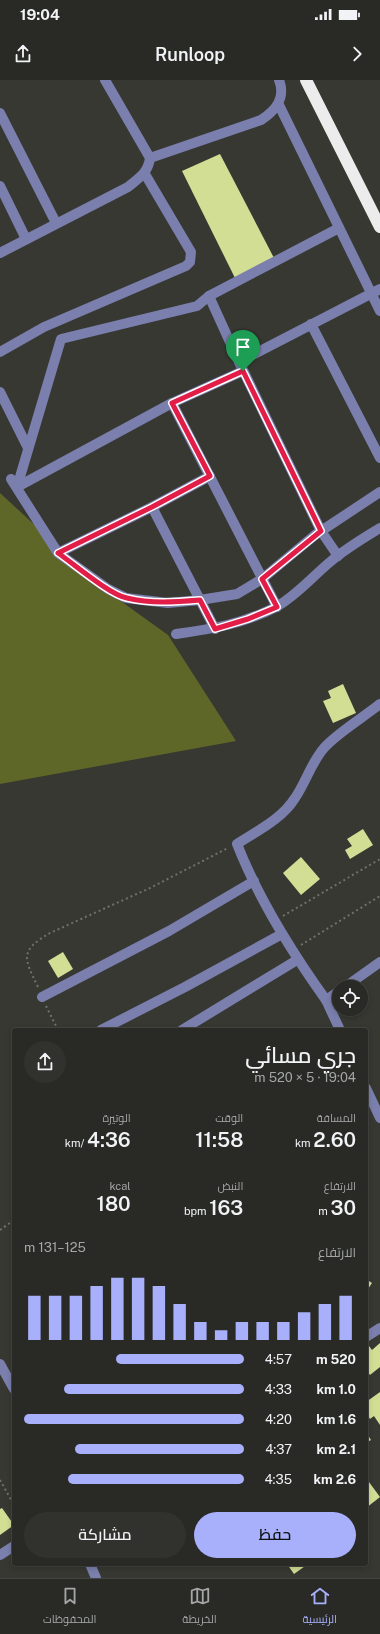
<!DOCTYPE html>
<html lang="ar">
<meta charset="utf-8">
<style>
body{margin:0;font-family:"Public Sans",Cairo,sans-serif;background:#31322e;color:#f1f3f6;direction:rtl;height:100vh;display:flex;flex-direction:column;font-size:15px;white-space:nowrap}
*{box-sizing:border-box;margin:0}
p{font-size:13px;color:#a5a7a7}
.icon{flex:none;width:22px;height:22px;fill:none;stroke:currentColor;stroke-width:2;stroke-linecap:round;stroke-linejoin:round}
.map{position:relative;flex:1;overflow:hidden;direction:ltr}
.drawer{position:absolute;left:12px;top:948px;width:356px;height:538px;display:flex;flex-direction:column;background:#292a26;border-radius:4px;box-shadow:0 2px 6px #0003,0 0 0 1px #454643;direction:rtl}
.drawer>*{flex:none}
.controls{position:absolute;left:332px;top:900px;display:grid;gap:8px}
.controls a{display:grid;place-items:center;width:36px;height:36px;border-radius:50%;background:#292a26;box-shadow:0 2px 6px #0003,0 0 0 1px #454643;font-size:20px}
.pin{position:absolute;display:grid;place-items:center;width:34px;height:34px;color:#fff;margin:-41px -17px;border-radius:50% 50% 50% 0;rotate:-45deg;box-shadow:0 0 4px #0007}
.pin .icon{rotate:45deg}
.round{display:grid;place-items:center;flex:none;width:42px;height:42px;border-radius:21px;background:#31322e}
.overview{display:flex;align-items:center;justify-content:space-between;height:68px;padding:0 12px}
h1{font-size:22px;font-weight:600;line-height:30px}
.metrics{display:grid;grid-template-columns:repeat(3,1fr);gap:6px;height:68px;padding:4px 12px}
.metrics div{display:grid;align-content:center}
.metrics b{font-size:20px;font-weight:600}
.metrics small{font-size:11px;font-weight:400}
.metrics p{font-size:11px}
.chart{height:112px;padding:8px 12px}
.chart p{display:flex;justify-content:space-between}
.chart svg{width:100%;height:72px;margin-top:4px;stroke:#a8b0fc;stroke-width:6}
.button{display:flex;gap:8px;margin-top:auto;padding:8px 12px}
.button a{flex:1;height:46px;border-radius:24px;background:#a8b0fc;color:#111;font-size:16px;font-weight:600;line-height:46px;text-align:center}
.button a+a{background:#31322e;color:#f1f3f6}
ul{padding:0 12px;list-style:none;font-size:13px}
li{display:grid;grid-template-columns:64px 48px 1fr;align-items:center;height:30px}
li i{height:10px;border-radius:5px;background:#a8b0fc}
.status{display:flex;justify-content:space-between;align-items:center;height:28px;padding:0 20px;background:#292a26;direction:ltr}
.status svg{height:11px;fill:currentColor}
header{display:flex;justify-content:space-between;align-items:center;height:52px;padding:0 12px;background:#292a26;font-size:18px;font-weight:600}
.dock{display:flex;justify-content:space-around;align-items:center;height:56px;border-top:1px solid #454643;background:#292a26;font-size:11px;color:#a5a7a7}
.dock a{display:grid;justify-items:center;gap:2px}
.dock .current{color:#a8b0fc}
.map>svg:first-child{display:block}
.green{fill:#5f6728}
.building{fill:#d3de95}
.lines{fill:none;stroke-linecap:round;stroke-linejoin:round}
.path{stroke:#70716b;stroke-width:2;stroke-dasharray:2 3;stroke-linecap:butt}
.minor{stroke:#7a7fad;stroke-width:10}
.highway{stroke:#ececec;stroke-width:12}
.route-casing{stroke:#fff;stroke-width:8}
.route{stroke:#e11d48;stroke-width:5}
</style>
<div class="status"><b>19:04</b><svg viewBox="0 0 49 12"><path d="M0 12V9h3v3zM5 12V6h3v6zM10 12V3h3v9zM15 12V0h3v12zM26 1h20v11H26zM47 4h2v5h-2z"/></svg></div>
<header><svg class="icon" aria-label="forward" viewBox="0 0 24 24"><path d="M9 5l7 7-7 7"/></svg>Runloop<svg class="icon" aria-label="share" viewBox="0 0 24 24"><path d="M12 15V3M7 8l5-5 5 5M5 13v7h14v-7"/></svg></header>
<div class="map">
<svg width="380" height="1498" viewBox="0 0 380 1498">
<rect width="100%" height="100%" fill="#373832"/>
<polygon class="green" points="0,413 104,509 168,555 236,661 0,704"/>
<g class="building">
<polygon points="220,74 274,178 235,198 182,91"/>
<polygon points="343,604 356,633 333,643 323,621 331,618 328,611"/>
<polygon points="363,749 373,765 350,779 345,770 352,766 347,759"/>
<polygon points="301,777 320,799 301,815 283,793"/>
<polygon points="63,872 73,889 58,898 48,881"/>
<polygon points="366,1199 372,1203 366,1212"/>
<polygon points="380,1263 380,1287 370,1295 366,1290 366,1268 369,1266 372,1270"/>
<polygon points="380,1312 380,1345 374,1336 370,1339 366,1332 366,1322"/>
<polygon points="366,1352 371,1360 366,1363"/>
<polygon points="366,1398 380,1417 366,1428"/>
<polygon points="2,1428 14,1445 0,1455 0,1429"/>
<polygon points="287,1484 308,1484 294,1494"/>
</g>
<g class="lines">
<g class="path">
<polyline points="283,836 380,779"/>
<polyline points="301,865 380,816"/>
<path d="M38,907C24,878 19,871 50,853L150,808L228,768"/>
<polyline points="46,926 58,950"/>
<polyline points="0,1150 14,1140"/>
<polyline points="0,1400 14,1425"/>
</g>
<g class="minor">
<polyline points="279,25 380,231"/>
<polyline points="0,33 56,143"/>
<path d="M150,78L261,40C276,30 286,18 279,0"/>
<polyline points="0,106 26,159"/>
<path d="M0,173L128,107C139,98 148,93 150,78L105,0"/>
<polyline points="209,216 239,282 321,451 338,476"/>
<polyline points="311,244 380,378"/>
<polyline points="0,272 44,247 186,186 190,182 191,172 145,94"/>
<polyline points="239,282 380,209"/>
<polyline points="0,312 28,368"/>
<polyline points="172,323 277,527"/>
<polyline points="11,399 58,473 108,509 126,518 168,523 200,520 237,514 262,499 315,455 380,412"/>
<polyline points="17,407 61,259 197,226 209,216 339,148"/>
<polyline points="17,407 172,323 243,291"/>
<polyline points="152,427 215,549"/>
<polyline points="58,473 152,427 210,396"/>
<path d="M176,554C212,549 243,544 276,527C296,516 312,497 330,482C345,469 362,459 380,448"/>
<polyline points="345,907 380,882"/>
<polyline points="339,911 326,920 340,950"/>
<polyline points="42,917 169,851 254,801"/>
<path d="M326,920C291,871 259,820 237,764C257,751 282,739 295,718C306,702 311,683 324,668C337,653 364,637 380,624"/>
<polyline points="101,950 185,907 282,854"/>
<polyline points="182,950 297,880"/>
<polyline points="366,1008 380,1038"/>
<polyline points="366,1257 380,1248"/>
<polyline points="0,1284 14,1309"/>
<polyline points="0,1475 14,1466"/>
<polyline points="90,1484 96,1498"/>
</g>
<polyline class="highway" points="306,0 380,147"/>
</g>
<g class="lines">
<g class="route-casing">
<path id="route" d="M243,291L321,451L262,499L277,527L248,539L215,549L200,520C176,522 151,524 127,518C110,515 74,484 58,473L152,427L210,396L172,323Z"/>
</g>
<use href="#route" class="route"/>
</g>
</svg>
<div class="controls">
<a><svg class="icon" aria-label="locate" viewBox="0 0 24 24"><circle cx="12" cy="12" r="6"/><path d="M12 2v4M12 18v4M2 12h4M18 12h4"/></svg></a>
</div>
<div class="pin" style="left:243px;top:291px;background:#1e9e55"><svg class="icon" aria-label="arrive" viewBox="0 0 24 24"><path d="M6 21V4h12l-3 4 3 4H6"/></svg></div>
<section class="drawer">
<div class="overview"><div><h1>جري مسائي</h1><p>19:04 · 5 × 520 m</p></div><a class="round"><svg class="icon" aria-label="share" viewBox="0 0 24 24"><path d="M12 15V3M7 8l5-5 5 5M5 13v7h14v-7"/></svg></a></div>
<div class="metrics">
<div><p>المسافة</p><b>2.60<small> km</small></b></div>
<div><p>الوقت</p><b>11:58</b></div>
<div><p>الوتيرة</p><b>4:36<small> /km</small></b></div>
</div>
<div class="metrics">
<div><p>الارتفاع</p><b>30<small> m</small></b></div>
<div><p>النبض</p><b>163<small> bpm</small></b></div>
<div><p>kcal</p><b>180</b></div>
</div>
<div class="chart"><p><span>الارتفاع</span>125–131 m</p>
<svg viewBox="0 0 160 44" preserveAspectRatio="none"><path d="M5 44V17M15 44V17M25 44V17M35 44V11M45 44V6M55 44V6M65 44V11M75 44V22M85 44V33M95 44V38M105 44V33M115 44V33M125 44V33M135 44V27M145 44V22M155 44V17"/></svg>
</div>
<ul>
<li><b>520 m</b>4:57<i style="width:58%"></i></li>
<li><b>1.0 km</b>4:33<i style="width:82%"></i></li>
<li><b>1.6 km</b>4:20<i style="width:100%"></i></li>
<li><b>2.1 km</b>4:37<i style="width:77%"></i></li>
<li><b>2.6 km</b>4:35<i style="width:80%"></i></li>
</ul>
<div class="button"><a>حفظ</a><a>مشاركة</a></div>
</section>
</div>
<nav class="dock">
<a class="current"><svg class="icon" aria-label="home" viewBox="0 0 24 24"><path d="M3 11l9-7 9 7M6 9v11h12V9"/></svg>الرئيسية</a>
<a><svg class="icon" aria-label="map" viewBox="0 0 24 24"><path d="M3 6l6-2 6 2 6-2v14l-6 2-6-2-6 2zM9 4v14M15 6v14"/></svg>الخريطة</a>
<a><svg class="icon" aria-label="saved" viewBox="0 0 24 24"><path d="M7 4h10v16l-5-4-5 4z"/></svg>المحفوظات</a>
</nav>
